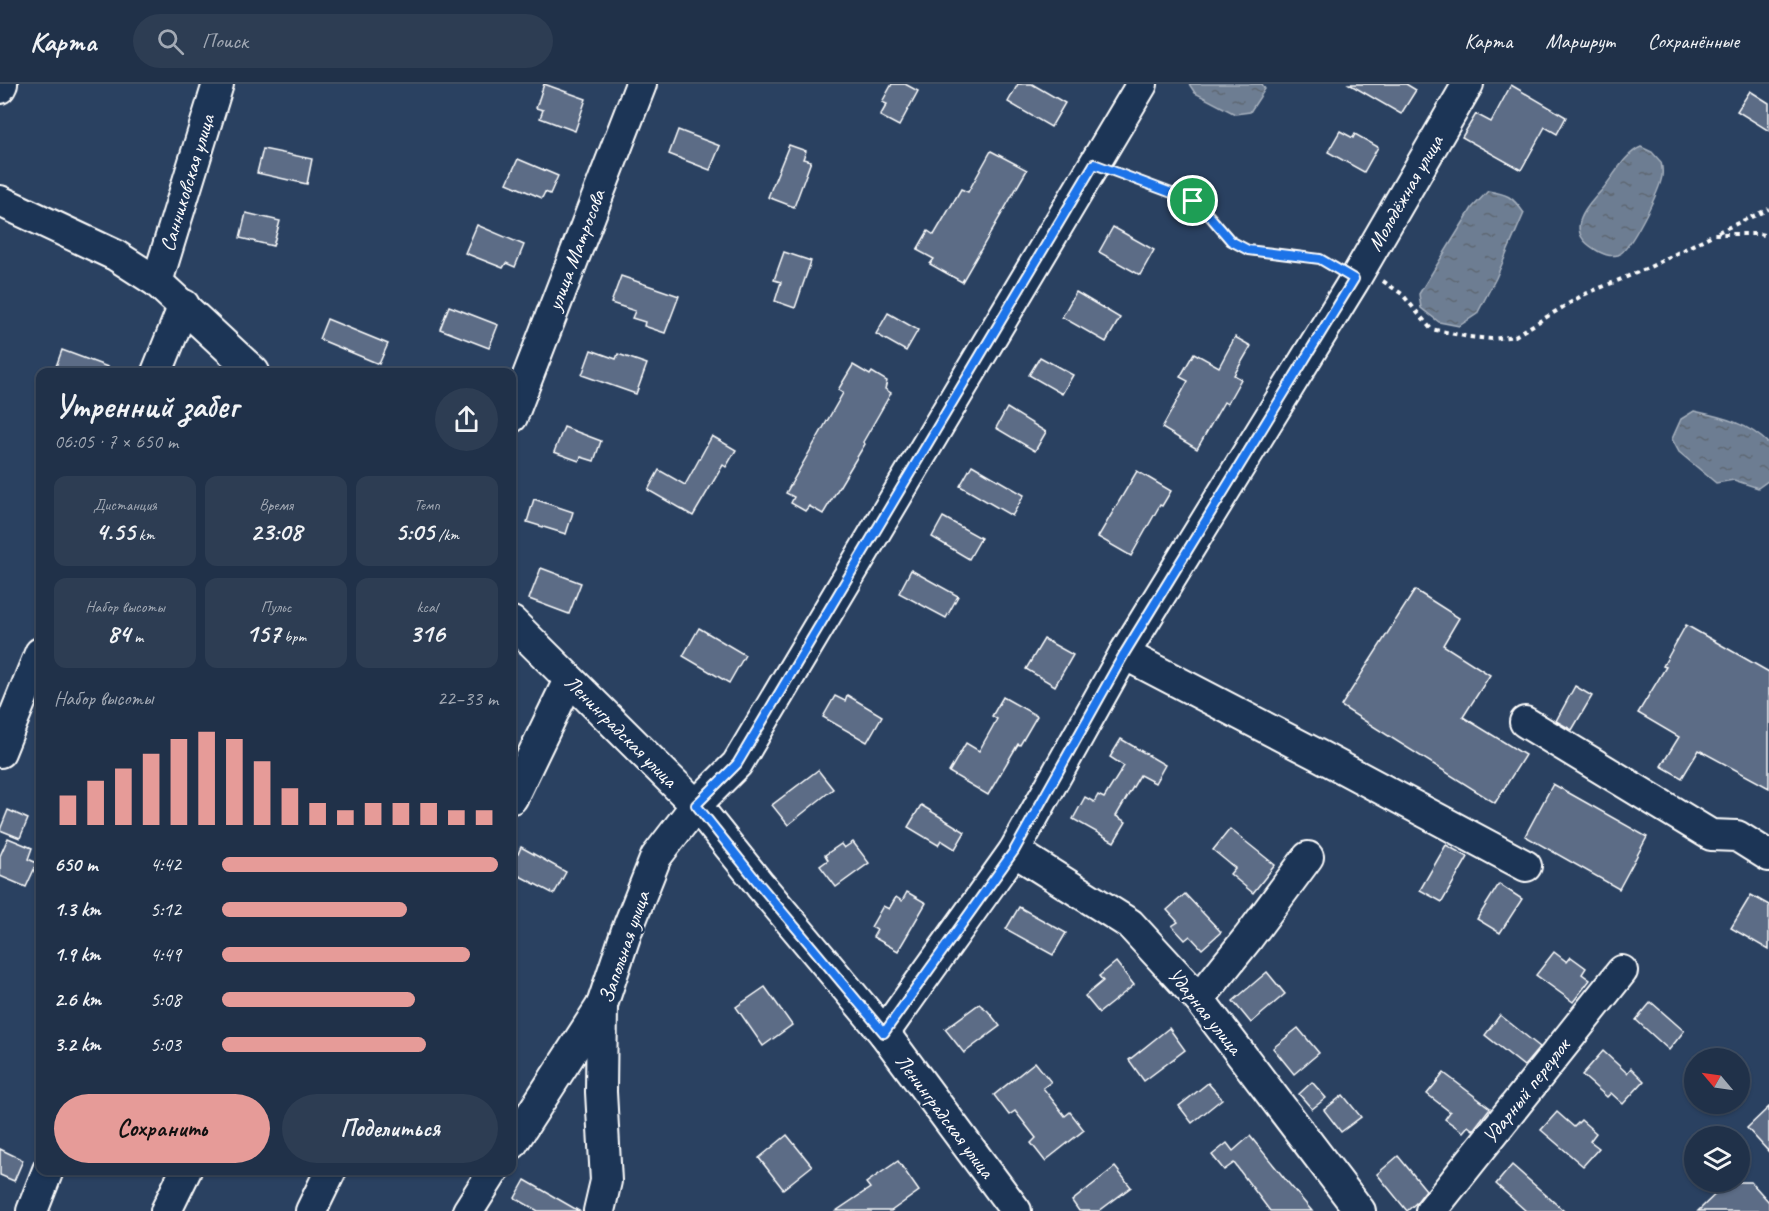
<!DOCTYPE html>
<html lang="ru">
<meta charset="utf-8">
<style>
body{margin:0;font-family:Caveat,sans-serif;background:#2d3d53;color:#f1f3f6;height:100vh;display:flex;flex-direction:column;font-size:22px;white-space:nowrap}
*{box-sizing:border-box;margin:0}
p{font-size:20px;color:#a2a9b4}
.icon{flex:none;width:33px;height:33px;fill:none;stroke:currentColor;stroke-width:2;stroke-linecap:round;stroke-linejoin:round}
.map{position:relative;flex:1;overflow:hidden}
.details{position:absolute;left:36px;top:284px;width:480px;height:807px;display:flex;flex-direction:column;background:#203149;border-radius:12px;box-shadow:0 2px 4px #0004,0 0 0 2px #3d4c61}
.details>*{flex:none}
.needle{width:39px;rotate:299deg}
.buttons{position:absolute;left:1684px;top:964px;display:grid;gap:12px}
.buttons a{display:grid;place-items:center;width:66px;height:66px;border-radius:50%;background:#203149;box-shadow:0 2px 4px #0004,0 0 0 2px #3d4c61;font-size:30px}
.pin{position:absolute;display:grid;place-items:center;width:51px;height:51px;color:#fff;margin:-26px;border:3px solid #fff;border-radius:50%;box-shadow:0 2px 6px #0007}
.round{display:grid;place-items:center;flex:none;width:63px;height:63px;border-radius:32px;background:#2d3d53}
.summary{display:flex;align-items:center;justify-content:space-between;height:102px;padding:0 18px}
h1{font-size:33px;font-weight:700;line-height:45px}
.metrics{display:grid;grid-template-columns:repeat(3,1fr);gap:9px;height:102px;padding:6px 18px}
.metrics div{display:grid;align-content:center;border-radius:12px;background:#2d3d53;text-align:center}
.metrics b{font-size:26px;font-weight:700}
.metrics small{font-size:16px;font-weight:400}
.metrics p{font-size:16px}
.chart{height:168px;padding:12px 18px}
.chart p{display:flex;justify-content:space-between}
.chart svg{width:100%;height:108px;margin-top:6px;stroke:#e69b98;stroke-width:6}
.button{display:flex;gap:12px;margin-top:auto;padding:12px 18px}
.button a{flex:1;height:69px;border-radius:36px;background:#e69b98;color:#111;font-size:24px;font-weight:700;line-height:69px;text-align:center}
.button a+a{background:#2d3d53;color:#f1f3f6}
ul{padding:0 18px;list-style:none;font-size:20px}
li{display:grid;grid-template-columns:96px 72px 1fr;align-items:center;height:45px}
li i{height:15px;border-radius:8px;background:#e69b98}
header{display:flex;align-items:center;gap:36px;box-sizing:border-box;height:84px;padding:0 30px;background:#203149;border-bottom:2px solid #3d4c61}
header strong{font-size:28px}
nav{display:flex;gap:33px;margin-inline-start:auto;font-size:21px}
.search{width:420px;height:54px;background:#2d3d53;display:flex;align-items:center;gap:15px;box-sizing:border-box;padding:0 21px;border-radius:33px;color:#a2a9b4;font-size:22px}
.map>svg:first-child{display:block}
.water{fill:url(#water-ripples);stroke:#a7b1be;stroke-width:1.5}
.building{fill:#5b6c86;stroke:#fff;stroke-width:1.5}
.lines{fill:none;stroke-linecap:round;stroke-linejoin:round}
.minor-casing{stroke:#fff;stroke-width:34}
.path{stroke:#fff;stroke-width:4;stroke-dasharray:4.5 4.5;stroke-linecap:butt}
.minor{stroke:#1d3557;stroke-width:30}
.route-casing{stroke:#fff;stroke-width:12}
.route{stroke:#1a73e8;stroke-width:8}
.labels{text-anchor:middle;stroke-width:4.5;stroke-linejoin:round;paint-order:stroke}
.street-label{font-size:21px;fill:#fff;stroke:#1d3557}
</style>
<header>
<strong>Карта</strong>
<div class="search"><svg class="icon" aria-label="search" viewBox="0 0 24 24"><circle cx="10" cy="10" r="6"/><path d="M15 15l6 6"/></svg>Поиск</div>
<nav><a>Карта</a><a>Маршрут</a><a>Сохранённые</a></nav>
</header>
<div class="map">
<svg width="1769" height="1127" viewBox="0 0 1769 1127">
<defs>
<pattern id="water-ripples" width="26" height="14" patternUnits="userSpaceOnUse" patternTransform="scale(1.5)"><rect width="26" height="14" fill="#6d7d92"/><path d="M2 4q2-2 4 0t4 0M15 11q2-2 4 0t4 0" fill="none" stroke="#5e6772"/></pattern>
</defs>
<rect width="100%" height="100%" fill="#2a4161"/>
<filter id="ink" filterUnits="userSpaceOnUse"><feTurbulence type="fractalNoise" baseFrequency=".0167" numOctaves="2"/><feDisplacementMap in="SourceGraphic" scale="12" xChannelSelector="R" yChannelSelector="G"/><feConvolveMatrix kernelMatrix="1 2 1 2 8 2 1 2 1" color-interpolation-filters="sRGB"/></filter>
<g filter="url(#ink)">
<g class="water">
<polygon points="1189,0 1262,0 1265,5 1250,28 1235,30 1195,9"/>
<path d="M1641,63L1652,68L1661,78C1662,83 1663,87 1662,92C1660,106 1630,167 1618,171C1609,173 1603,170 1596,166C1564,148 1584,126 1601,107C1613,94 1624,70 1641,63Z"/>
<path d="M1488,107C1507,110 1512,112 1524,129L1496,194L1477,230L1459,242L1439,238L1421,224L1419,210L1472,124Z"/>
<path d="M1694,327C1722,333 1748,339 1769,360V396L1758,404L1734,396L1716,399L1679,368L1672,355L1681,335Z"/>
</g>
<g class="building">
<polygon points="544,0 586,15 575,47 540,34 543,26 536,24"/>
<polygon points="892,0 905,0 918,7 899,42 880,32 887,20 882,18"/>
<polygon points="1018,0 1032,0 1065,19 1051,43 1008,18"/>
<polygon points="1349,0 1406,0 1416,6 1401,30"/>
<polygon points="1511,1 1566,33 1557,50 1545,43 1521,86 1462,53 1476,30 1491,38"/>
<polygon points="1750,7 1769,19 1769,47 1737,27"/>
<polygon points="678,46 720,62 710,86 669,70"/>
<polygon points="1340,47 1353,54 1355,50 1378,63 1364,88 1328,68"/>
<polygon points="789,61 806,67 803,75 811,77 794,123 768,113"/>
<polygon points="263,65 312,75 307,100 257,89"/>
<polygon points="991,67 1027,86 962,198 930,180 934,175 917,166 928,147 934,151 961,105 968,108"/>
<polygon points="518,75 558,92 550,110 545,108 542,114 507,99"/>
<polygon points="246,129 280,137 273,162 240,154"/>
<polygon points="477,141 524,161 515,183 506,179 503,184 465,169"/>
<polygon points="1113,143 1154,166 1140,191 1099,168"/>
<polygon points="784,168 811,177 795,224 775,217 781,198 774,196"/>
<polygon points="621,192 679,212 665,249 644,242 645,238 632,234 635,227 611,219"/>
<polygon points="1076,208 1120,234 1106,258 1062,233"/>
<polygon points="449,222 498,241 489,264 440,245"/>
<polygon points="888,229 918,246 906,267 876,250"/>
<polygon points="327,235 388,260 379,280 319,255"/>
<polygon points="1235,253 1251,262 1234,291 1241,295 1227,320 1224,318 1197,365 1162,344 1188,297 1180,293 1194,269 1219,283"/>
<polygon points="62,266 116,286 116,288 54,288"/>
<polygon points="591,266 616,275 618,270 647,280 636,310 582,291"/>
<polygon points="1040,273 1073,291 1062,310 1029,291"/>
<polygon points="853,281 870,291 872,288 887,297 885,305 891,309 863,358 865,360 823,430 809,422 805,427 791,419 794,413 786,409 843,309 838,306"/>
<polygon points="1007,324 1046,348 1035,367 996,344"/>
<polygon points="564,343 601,357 594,377 581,373 579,377 554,368"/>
<polygon points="712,352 736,366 726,383 723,381 693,432 648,406 659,386 685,401"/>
<polygon points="972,381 1024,411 1012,432 960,402"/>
<polygon points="1137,387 1171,407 1162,422 1160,421 1131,472 1098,453"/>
<polygon points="534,415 573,428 566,450 527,438"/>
<polygon points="943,433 981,454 969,475 932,453"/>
<polygon points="541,484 581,499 569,530 529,515"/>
<polygon points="911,486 958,512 946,534 899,509"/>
<polygon points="1415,506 1459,534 1443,561 1490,591 1463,633 1525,671 1495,719 1341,622"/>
<polygon points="1686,541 1769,588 1769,704 1699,666 1682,694 1661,682 1679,653 1638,629 1666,583 1663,582"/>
<polygon points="699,544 745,571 729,599 683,572"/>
<polygon points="1044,555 1073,571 1055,602 1026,585"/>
<polygon points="1575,602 1592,612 1572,646 1556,637"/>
<polygon points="847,611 882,632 867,658 823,633 835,612 845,617"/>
<polygon points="1003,613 1037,632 1020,661 1018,660 988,711 949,688 966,659 979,667 997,635 992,632"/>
<polygon points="1121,655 1165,681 1155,699 1140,691 1116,732 1126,738 1114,758 1073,735 1085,713 1094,718 1098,711 1104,714 1124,682 1110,673"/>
<polygon points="818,686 833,705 788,741 772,721"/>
<polygon points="1553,700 1647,753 1619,805 1525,752"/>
<polygon points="921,721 965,748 955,765 941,756 938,761 908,743"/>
<polygon points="8,726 28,735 20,754 0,746"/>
<polygon points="1230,745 1275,781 1253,809 1230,790 1235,784 1213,766"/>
<polygon points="8,754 32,764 28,775 37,779 26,803 0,792 0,772"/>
<polygon points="853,758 869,779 836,803 820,782 828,776 825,771 841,760 844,764"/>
<polygon points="1446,761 1468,773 1442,818 1420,806"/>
<polygon points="521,763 566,788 554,810 512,788 512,767 518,770"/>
<polygon points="1499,800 1522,815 1500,849 1477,835"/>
<polygon points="907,808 926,819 898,867 873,853 877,846 871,843 883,822 889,825 896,813 902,817"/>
<polygon points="1185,810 1221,848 1202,865 1190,852 1185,856 1172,842 1178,838 1167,826"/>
<polygon points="1751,811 1769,821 1769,866 1731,844"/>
<polygon points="1019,823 1066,849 1053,871 1006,845"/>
<polygon points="1554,868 1567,878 1571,873 1586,884 1582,890 1590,896 1573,918 1536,891"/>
<polygon points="1116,878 1134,901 1099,929 1085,912 1103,897 1099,892"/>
<polygon points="1267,888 1285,910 1251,939 1233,917"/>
<polygon points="765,903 792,941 763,962 736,923"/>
<polygon points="1651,918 1684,947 1669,966 1636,936"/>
<polygon points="979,920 988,927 1000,942 964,969 945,945"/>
<polygon points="1500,931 1540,963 1524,982 1485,951"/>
<polygon points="1169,944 1185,966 1144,997 1129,976"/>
<polygon points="1298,944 1319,969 1294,990 1273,964"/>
<polygon points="1603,967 1627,989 1631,984 1644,997 1623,1020 1611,1009 1607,1013 1582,991"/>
<polygon points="1035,978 1051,998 1043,1004 1065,1032 1070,1028 1084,1046 1045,1077 1031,1059 1036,1054 1015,1027 1009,1031 994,1011"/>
<polygon points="1444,989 1490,1024 1473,1046 1468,1042 1463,1048 1445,1035 1450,1028 1427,1010"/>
<polygon points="1312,998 1326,1014 1312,1025 1299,1010"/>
<polygon points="1208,999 1222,1015 1192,1039 1179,1022"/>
<polygon points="1343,1011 1361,1033 1341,1048 1324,1026"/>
<polygon points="1769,1023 1769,1068 1747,1044"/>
<polygon points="1557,1028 1574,1043 1581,1036 1596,1049 1590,1057 1599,1064 1583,1082 1541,1046"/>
<polygon points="787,1051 812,1082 783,1105 759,1074"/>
<polygon points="1250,1052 1285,1095 1312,1127 1270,1127 1234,1079 1224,1086 1212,1071 1227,1059 1233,1067"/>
<polygon points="0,1065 23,1076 14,1097 0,1091"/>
<polygon points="1398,1072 1426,1106 1416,1119 1407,1127 1377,1090"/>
<polygon points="898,1077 919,1107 891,1127 836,1127 870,1104 866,1099"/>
<polygon points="1512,1081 1564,1127 1526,1127 1496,1100"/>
<polygon points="1115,1083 1131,1103 1099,1127 1079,1127 1072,1117"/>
<polygon points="525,1096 579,1127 538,1127 515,1114"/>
<polygon points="1728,1098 1751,1098 1769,1118 1769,1127 1698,1127"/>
</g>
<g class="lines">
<g class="minor-casing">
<g id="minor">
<polyline points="0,4 2,0"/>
<polyline points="0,117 115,171 157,198 254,288"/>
<polyline points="157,198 218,0"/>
<polyline points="157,288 184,221"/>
<polyline points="512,333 641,0"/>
<polyline points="512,538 696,721 760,801 884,949 1016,1127"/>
<polyline points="1124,570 1320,672 1526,782"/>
<polyline points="1525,638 1711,751 1737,752 1769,772"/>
<polyline points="0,668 40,569"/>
<polyline points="512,714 569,596"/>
<polyline points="1014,767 1130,840 1199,915 1360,1127"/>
<polyline points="1199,915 1248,854 1308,773"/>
<polyline points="884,949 1014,767 1124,570 1355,195 1468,0"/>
<polyline points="512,1060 602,921"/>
<polyline points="32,1127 48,1086"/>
<polyline points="166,1127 186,1086"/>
<polyline points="311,1127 331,1086"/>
<polyline points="468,1127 494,1086"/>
<polyline points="599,1127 606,1097 601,1008 602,921 627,846 656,773 696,721 737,680 1142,0"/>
<polyline points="1431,1127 1622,887"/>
</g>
</g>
<g class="path">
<polyline points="1117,90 1193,117 1207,129 1231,157 1248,166 1320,175 1334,183"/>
<polyline points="1718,148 1769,125"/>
<polyline points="1383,197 1402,210 1431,245 1469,253 1492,255 1515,252 1583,211 1648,184 1714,150 1759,150 1769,152"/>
</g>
<use href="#minor" class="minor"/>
</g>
</g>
<g class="lines" filter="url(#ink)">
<g class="route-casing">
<polygon id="route" points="1094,80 1193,117 1207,129 1231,157 1248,166 1320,175 1354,195 1124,570 1014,767 884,949 760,801 696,721 737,680"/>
</g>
<use href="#route" class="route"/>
</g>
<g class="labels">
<g class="street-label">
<text transform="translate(187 99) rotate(-73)" y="7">Санниковская улица</text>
<text transform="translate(1405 109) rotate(-60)" y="7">Молодёжная улица</text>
<text transform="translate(576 166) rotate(-69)" y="7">улица Матросова</text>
<text transform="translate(621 647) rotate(45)" y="7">Ленинградская улица</text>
<text transform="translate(624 863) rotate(-71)" y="7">Запольная улица</text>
<text transform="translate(1205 927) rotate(51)" y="7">Ударная улица</text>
<text transform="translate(1526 1007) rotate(-52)" y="7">Ударный переулок</text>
<text transform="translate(945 1032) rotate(53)" y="7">Ленинградская улица</text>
</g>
</g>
</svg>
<div class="buttons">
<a><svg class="needle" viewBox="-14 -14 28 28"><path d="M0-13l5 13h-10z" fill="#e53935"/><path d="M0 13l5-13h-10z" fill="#a2a9b4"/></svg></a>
<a><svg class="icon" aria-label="layers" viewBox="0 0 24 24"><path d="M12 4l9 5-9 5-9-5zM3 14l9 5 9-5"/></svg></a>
</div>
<div class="pin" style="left:1193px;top:117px;background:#1e9e55"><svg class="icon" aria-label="arrive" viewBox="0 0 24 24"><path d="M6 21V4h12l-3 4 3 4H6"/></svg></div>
<section class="details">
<div class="summary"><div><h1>Утренний забег</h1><p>06:05 · 7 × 650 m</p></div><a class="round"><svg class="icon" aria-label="share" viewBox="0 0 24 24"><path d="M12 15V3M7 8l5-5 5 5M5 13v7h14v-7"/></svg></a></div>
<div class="metrics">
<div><p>Дистанция</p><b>4.55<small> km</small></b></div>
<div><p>Время</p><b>23:08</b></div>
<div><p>Темп</p><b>5:05<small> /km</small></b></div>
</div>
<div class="metrics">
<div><p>Набор высоты</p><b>84<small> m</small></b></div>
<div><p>Пульс</p><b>157<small> bpm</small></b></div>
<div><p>kcal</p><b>316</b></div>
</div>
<div class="chart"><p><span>Набор высоты</span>22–33 m</p>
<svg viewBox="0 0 160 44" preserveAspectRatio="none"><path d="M5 44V32M15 44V26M25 44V21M35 44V15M45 44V9M55 44V6M65 44V9M75 44V18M85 44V29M95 44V35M105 44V38M115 44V35M125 44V35M135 44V35M145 44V38M155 44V38"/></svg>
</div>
<ul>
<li><b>650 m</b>4:42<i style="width:100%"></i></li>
<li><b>1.3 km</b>5:12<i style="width:67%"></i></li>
<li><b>1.9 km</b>4:49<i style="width:90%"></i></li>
<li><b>2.6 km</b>5:08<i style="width:70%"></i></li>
<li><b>3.2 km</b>5:03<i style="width:74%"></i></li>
</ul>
<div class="button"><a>Сохранить</a><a>Поделиться</a></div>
</section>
</div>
